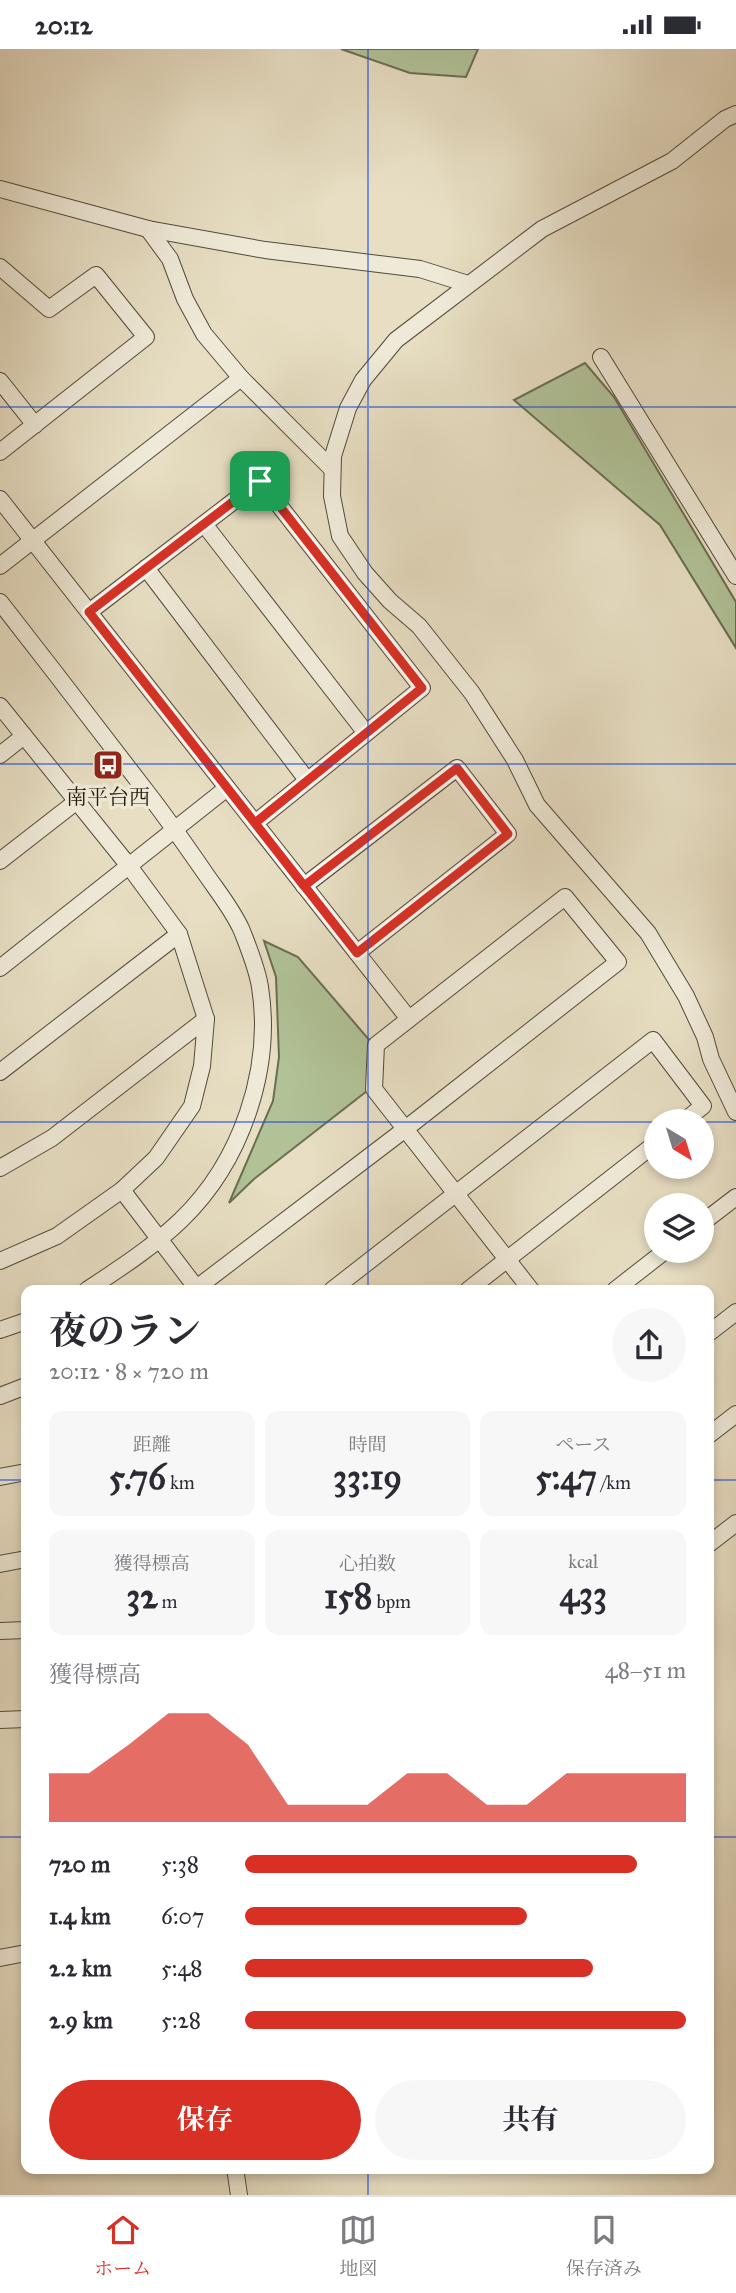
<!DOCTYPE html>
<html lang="ja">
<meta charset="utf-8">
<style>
body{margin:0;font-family:"IM FELL Great Primer","Noto Serif JP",serif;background:#f7f7f7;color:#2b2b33;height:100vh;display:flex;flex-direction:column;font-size:26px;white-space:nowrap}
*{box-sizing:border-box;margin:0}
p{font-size:23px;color:#7c7c81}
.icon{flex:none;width:38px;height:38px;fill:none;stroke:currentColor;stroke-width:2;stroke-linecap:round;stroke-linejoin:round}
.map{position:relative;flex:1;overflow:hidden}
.sheet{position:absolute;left:21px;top:1236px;width:693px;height:889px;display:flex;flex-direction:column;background:#fff;border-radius:14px;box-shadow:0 4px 10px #0003}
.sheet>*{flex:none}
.needle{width:46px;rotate:142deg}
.buttons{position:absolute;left:644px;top:1060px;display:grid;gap:14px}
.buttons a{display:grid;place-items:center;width:70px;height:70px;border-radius:50%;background:#fff;box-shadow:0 4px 10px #0003;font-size:35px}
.pin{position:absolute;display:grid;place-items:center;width:60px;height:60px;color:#fff;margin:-30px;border-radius:14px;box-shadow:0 4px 10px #0006}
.round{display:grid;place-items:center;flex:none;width:74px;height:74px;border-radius:37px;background:#f7f7f7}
.headline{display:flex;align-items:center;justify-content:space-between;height:119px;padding:0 28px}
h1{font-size:38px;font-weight:700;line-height:52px}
.figures{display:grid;grid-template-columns:repeat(3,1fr);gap:10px;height:119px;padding:7px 28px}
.figures div{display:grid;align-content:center;border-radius:14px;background:#f7f7f7;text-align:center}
.figures b{font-size:35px;font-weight:700}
.figures small{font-size:19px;font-weight:400}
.figures p{font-size:19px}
.chart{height:196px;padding:14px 28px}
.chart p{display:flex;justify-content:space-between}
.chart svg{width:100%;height:126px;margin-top:7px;fill:#d93025;opacity:.7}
.primary-button{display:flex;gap:14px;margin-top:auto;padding:14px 28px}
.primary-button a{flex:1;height:80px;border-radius:42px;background:#d93025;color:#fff;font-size:28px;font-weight:700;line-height:80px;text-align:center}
.primary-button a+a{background:#f7f7f7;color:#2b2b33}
ul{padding:0 28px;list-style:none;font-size:23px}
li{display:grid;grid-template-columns:112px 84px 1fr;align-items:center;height:52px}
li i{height:18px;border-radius:9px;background:#d93025}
.status{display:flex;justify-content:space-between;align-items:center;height:49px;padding:0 35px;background:#fff;direction:ltr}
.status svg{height:19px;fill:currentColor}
.menu{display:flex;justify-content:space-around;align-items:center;height:98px;border-top:2px solid #e1e1e2;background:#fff;font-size:19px;color:#7c7c81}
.menu a{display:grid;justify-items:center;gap:4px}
.menu .selected{color:#d93025}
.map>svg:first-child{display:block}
.green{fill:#b1c297;stroke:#6a6e52;stroke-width:2}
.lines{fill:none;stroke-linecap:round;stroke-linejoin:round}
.minor-casing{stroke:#534a3a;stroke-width:18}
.minor{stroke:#efead8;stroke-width:16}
.route-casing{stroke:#fff;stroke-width:14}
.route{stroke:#d93025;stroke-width:9}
.grid{fill:none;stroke:#1d4ed8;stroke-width:2;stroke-opacity:0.55}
.labels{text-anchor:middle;stroke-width:7;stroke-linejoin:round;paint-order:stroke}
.poi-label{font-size:21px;fill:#22190d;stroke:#efead8}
</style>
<div class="status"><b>20:12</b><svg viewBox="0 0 49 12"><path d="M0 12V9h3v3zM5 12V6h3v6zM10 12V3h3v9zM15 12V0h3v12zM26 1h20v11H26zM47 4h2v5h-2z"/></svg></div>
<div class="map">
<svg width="736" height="2146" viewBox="0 0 736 2146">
<rect width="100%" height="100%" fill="#e7dec3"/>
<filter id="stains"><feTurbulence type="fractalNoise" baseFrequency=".00286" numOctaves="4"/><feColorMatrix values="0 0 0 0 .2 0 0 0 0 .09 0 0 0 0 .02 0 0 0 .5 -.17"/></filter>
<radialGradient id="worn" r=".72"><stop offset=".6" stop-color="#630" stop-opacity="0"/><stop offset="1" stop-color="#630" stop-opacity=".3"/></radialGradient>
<g class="green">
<polygon points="341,0 478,0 466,28 410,24"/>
<polygon points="585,314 614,348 736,553 736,599 660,476 514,351"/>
<polygon points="264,892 298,908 371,993 367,1042 254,1130 229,1154 273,1052 279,1008 276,928"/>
</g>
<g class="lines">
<g class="minor-casing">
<g id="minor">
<polyline points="736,65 725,70 672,112 542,180 396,291 363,331 348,359 333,407 332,447 340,487 365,524 390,552 419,577 472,644 515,711 537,756 648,884 686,947 705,988 711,1010 736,1063"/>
<polyline points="0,140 148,180 265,201 420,220 468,235"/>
<polyline points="148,180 170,210 185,250 204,285 241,329 332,420"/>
<polyline points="0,218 49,260 96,226 146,288 0,403"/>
<polyline points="601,308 736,527"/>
<polyline points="0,332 35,376"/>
<polyline points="0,450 409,970"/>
<polyline points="204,475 366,684"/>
<polyline points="0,517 241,329"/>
<polyline points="146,519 307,731"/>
<path d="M0,553C50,617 100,682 149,746C169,772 187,798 205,824C218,843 233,861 242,882C249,900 257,919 260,938C273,1021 241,1113 181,1171C153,1198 119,1220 87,1241"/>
<polyline points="89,563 260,432 422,639 255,774"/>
<polyline points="0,657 129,817 179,885 206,970"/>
<polyline points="0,706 24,687"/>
<polyline points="0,812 77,752"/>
<polyline points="304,837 457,719 508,785 357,904"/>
<polyline points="0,919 227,739"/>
<polyline points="0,1023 179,885"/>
<polyline points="0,1119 52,1089 206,970 202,1017 192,1057 156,1109 122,1141 57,1187 0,1212"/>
<polyline points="122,1141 198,1241"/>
<polyline points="702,1174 736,1148"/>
<polyline points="194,1241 404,1081 618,913 565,848 376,996 374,1040 531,1241"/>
<polyline points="332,1241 653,991 703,1057 683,1073"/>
<polyline points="468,1241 656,1094"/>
<polyline points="615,1241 665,1202"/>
<polyline points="0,1281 26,1272"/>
<polyline points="709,1284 736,1263"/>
<polyline points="0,1347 26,1337"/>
<polyline points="709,1386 736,1365"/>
<polyline points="0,1428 26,1423"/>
<polyline points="709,1495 736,1474"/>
<polyline points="0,1515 26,1510"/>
<polyline points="0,1582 26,1581"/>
<polyline points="0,1671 26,1670"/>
<polyline points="0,1909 26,1904"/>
<polyline points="235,2119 239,2146"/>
</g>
</g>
<use href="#minor" class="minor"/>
</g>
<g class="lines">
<g class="route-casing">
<polyline id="route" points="260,432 89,563 357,904 508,785 457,719 304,837 255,774 422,639 260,432"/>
</g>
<use href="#route" class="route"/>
</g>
<path class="grid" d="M368,0V1241M0,358H736M0,715H736M0,1073H656M702,1073H736M0,1431H26M709,1431H736M0,1788H26M709,1788H736M368,2119V2146"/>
<defs>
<g id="bus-square" transform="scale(1.575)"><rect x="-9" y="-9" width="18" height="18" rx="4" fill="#8f2418" stroke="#efead8"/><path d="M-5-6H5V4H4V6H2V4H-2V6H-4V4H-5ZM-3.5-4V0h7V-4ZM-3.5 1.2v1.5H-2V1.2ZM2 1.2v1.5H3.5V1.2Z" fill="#fff"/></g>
</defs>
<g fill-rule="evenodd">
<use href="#bus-square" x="108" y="716"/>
</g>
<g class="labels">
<g class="poi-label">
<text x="108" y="755">南平台西</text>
</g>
</g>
<rect width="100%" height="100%" filter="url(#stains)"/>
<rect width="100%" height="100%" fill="url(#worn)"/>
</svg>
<div class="buttons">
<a><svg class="needle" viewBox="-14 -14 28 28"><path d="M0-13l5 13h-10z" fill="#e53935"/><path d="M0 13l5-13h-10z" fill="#7c7c81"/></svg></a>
<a><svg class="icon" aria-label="layers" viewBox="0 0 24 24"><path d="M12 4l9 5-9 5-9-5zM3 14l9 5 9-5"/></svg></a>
</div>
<div class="pin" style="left:260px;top:432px;background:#1e9e55"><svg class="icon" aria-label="arrive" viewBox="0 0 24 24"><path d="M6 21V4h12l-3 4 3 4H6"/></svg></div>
<section class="sheet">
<div class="headline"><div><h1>夜のラン</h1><p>20:12 · 8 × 720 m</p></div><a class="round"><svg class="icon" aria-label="share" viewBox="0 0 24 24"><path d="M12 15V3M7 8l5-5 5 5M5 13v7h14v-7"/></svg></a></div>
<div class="figures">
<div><p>距離</p><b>5.76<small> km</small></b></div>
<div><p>時間</p><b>33:19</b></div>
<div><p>ペース</p><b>5:47<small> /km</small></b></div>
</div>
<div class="figures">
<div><p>獲得標高</p><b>32<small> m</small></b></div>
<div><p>心拍数</p><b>158<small> bpm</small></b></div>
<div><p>kcal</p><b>433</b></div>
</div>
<div class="chart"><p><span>獲得標高</span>48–51 m</p>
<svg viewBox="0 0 160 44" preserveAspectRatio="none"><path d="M0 44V27L10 27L20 17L30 6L40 6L50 17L60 38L70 38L80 38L90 27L100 27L110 38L120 38L130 27L140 27L150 27L160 27V44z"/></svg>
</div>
<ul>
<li><b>720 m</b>5:38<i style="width:89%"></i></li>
<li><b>1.4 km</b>6:07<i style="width:64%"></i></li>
<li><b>2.2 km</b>5:48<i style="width:79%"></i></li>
<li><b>2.9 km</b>5:28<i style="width:100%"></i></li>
</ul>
<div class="primary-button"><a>保存</a><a>共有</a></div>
</section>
</div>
<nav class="menu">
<a class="selected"><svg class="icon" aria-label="home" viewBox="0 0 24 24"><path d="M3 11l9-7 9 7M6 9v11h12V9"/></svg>ホーム</a>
<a><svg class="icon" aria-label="map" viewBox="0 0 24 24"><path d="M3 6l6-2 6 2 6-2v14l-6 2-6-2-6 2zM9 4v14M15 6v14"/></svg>地図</a>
<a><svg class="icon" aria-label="saved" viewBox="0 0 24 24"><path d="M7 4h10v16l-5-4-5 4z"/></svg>保存済み</a>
</nav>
